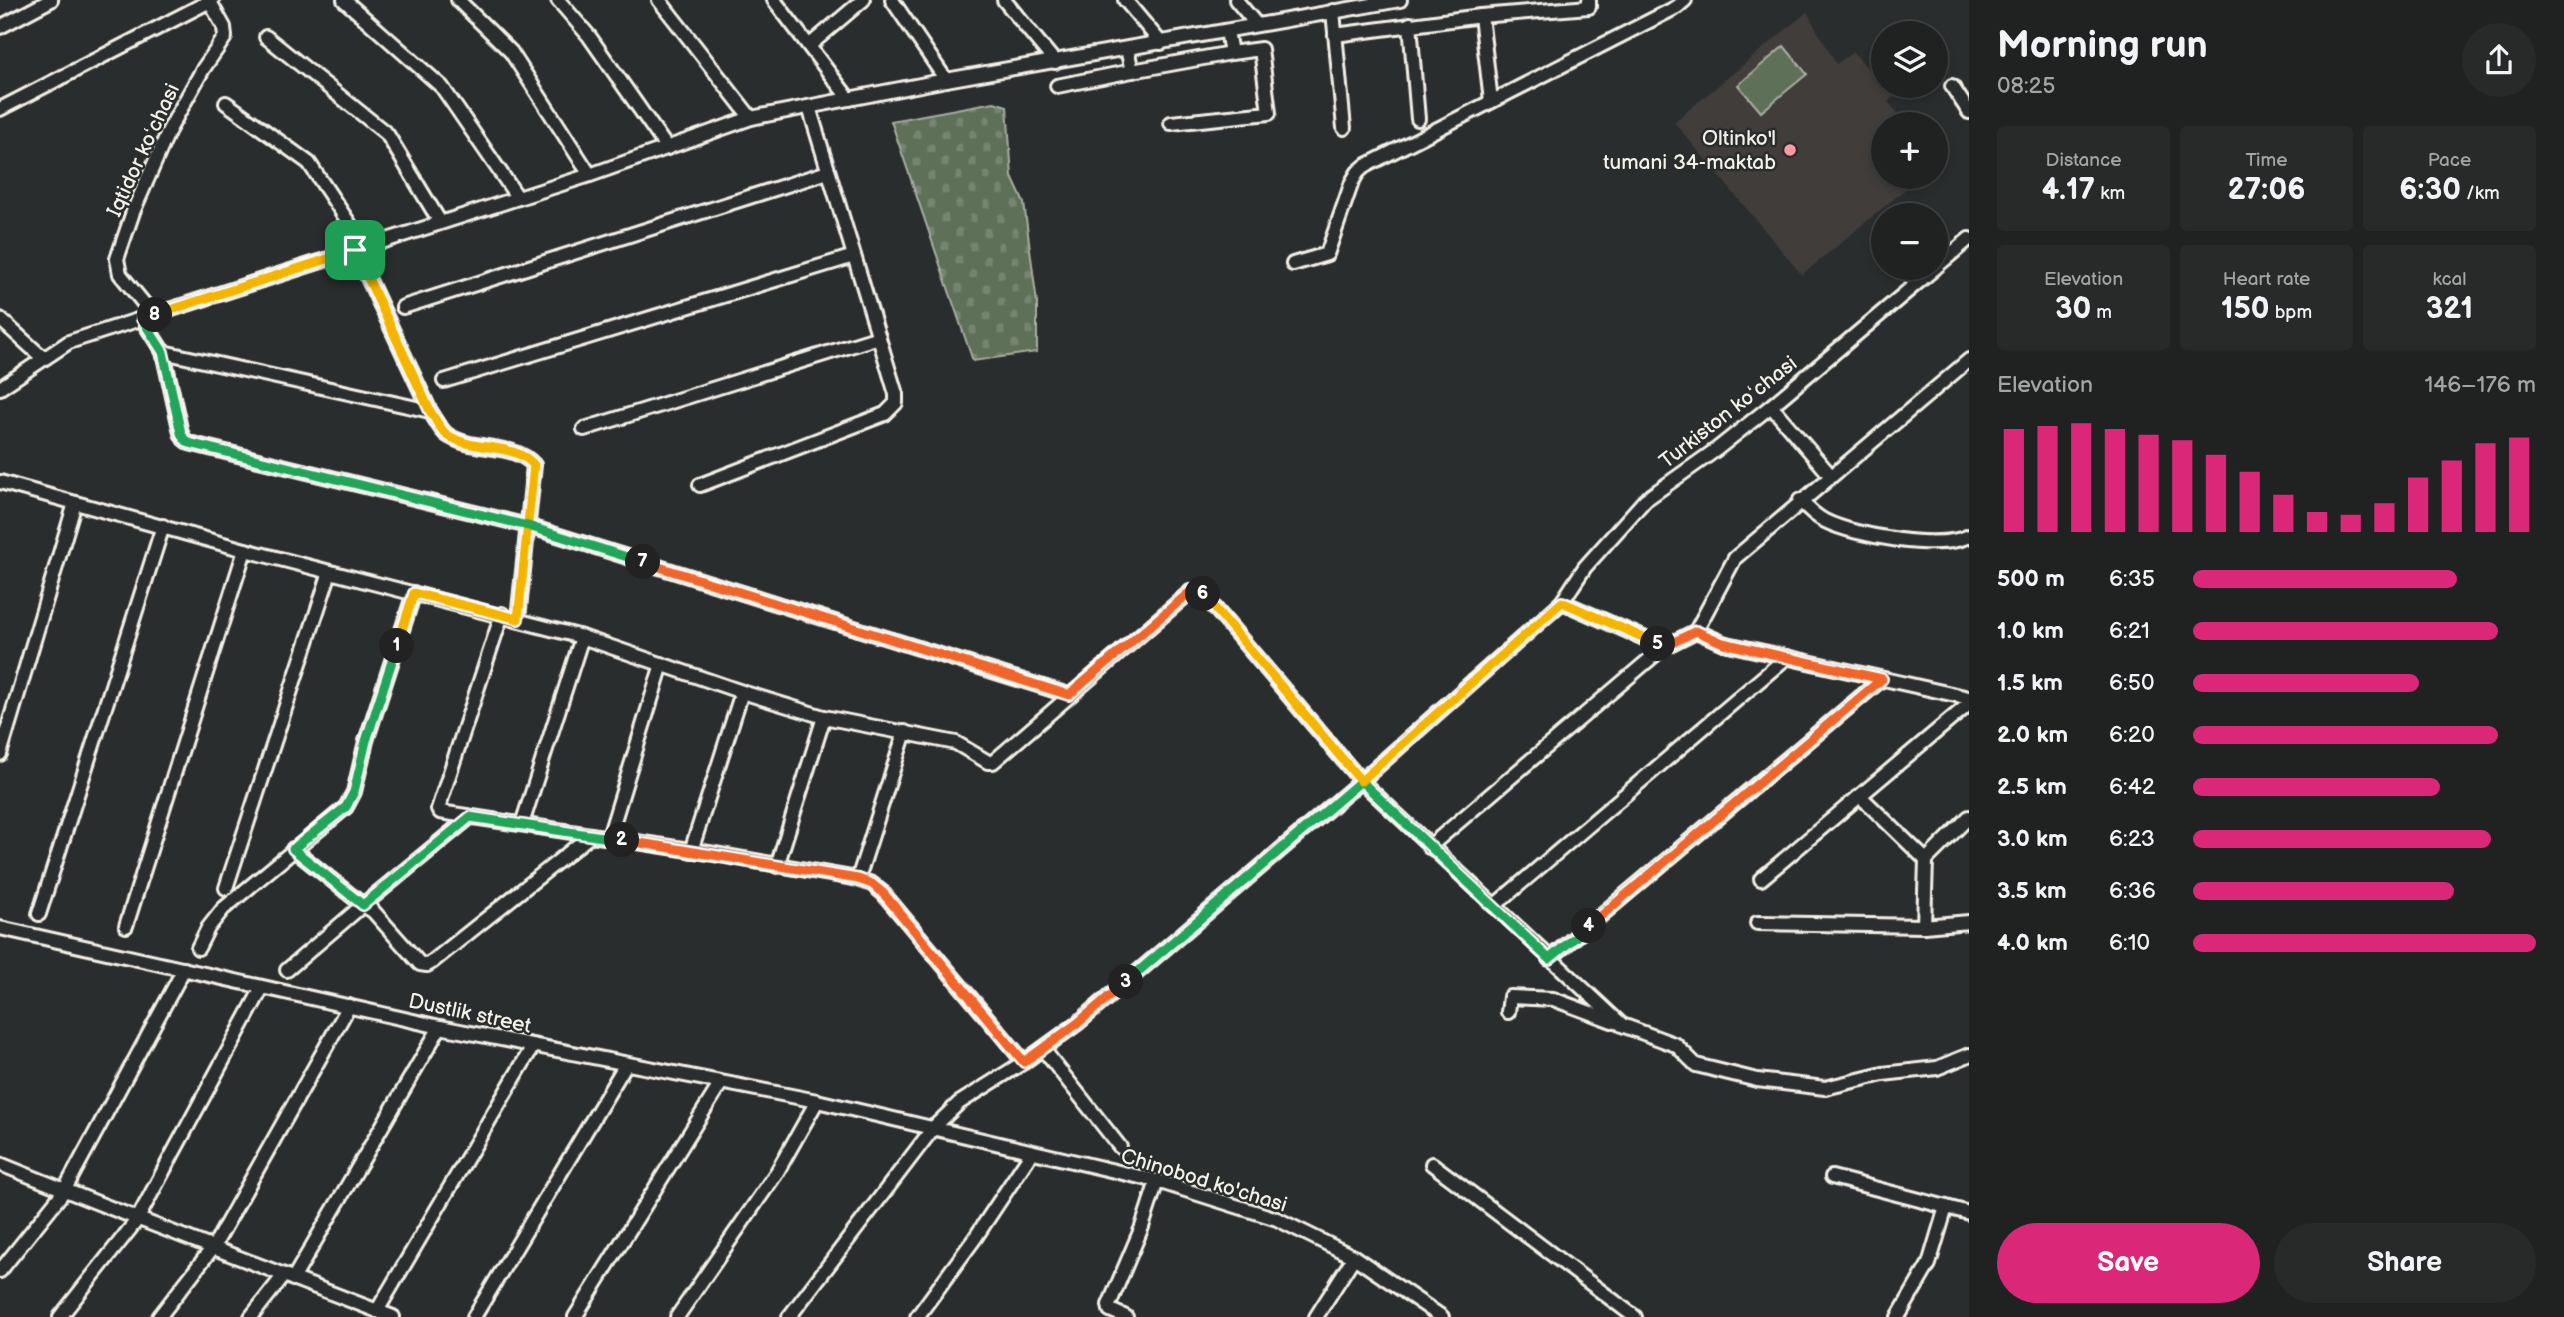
<!DOCTYPE html>
<meta charset="utf-8">
<style>
body{margin:0;font-family:"Balsamiq Sans",sans-serif;background:#282a2a;color:#f1f3f6;height:100vh;display:flex;flex-direction:column;font-size:26px;white-space:nowrap}
*{box-sizing:border-box;margin:0}
p{font-size:23px;color:#a2a4a5}
.icon{flex:none;width:38px;height:38px;fill:none;stroke:currentColor;stroke-width:2;stroke-linecap:round;stroke-linejoin:round}
.map{position:relative;flex:1;overflow:hidden}
.drawer{display:flex;flex-direction:column;background:#202222;width:595px}
.drawer>*{flex:none}
.buttons{position:absolute;left:1871px;top:21px;display:grid;gap:14px}
.buttons a{display:grid;place-items:center;width:77px;height:77px;border-radius:50%;background:#202222;box-shadow:0 4px 10px #0003,0 0 0 2px #3d3f40;font-size:35px}
.pin{position:absolute;display:grid;place-items:center;width:60px;height:60px;color:#fff;margin:-30px;border-radius:14px;box-shadow:0 4px 10px #0006}
.km{position:absolute;width:35px;height:35px;margin:-18px;border-radius:50%;background:#222;color:#fff;font-size:19px;line-height:35px;text-align:center}
.round{display:grid;place-items:center;flex:none;width:74px;height:74px;border-radius:37px;background:#282a2a}
.overview{display:flex;align-items:center;justify-content:space-between;height:119px;padding:0 28px}
h1{font-size:38px;font-weight:700;line-height:52px}
.metrics{display:grid;grid-template-columns:repeat(3,1fr);gap:10px;height:119px;padding:7px 28px}
.metrics div{display:grid;align-content:center;border-radius:7px;background:#282a2a;text-align:center}
.metrics b{font-size:30px;font-weight:700}
.metrics small{font-size:19px;font-weight:400}
.metrics p{font-size:19px}
.chart{height:196px;padding:14px 28px}
.chart p{display:flex;justify-content:space-between}
.chart svg{width:100%;height:126px;margin-top:7px;stroke:#db2777;stroke-width:6}
.primary-button{display:flex;gap:14px;margin-top:auto;padding:14px 28px}
.primary-button a{flex:1;height:80px;border-radius:42px;background:#db2777;color:#fff;font-size:28px;font-weight:700;line-height:80px;text-align:center}
.primary-button a+a{background:#282a2a;color:#f1f3f6}
ul{padding:0 28px;list-style:none;font-size:23px}
li{display:grid;grid-template-columns:112px 84px 1fr;align-items:center;height:52px}
li i{height:18px;border-radius:9px;background:#db2777}
main{display:flex;flex:1;min-height:0}
.map>svg:first-child{display:block}
.built{fill:#403d3b}
.grass{fill:#5e6f58;stroke:#a9b0a0;stroke-width:2}
.cemetery{fill:url(#cemetery-stones);stroke:#a9b0a0;stroke-width:2}
.lines{fill:none;stroke-linecap:round;stroke-linejoin:round}
.minor-casing{stroke:#f4f1e8;stroke-width:18}
.minor{stroke:#2a2d2e;stroke-width:12}
.split-1-casing{stroke:#fff;stroke-width:14}
.split-2-casing{stroke:#fff;stroke-width:14}
.split-3-casing{stroke:#fff;stroke-width:14}
.split-4-casing{stroke:#fff;stroke-width:14}
.split-5-casing{stroke:#fff;stroke-width:14}
.split-6-casing{stroke:#fff;stroke-width:14}
.split-7-casing{stroke:#fff;stroke-width:14}
.split-8-casing{stroke:#fff;stroke-width:14}
.split-9-casing{stroke:#fff;stroke-width:14}
.split-1{stroke:#f5b400;stroke-width:9}
.split-2{stroke:#22a559;stroke-width:9}
.split-3{stroke:#f0652b;stroke-width:9}
.split-4{stroke:#22a559;stroke-width:9}
.split-5{stroke:#f0652b;stroke-width:9}
.split-6{stroke:#f5b400;stroke-width:9}
.split-7{stroke:#f0652b;stroke-width:9}
.split-8{stroke:#22a559;stroke-width:9}
.split-9{stroke:#f5b400;stroke-width:9}
.poi-dot{fill:#ff9aa2;stroke:#2a2d2e;stroke-width:2.5}
.labels{text-anchor:middle;stroke-width:5;stroke-linejoin:round;paint-order:stroke}
.poi-label{font-size:21px;fill:#f4f1e8;stroke:#2a2d2e;text-anchor:end}
.street-label{font-size:21px;fill:#f4f1e8;stroke:#2a2d2e}
</style>
<main>
<div class="map">
<svg width="1969" height="1317" viewBox="0 0 1969 1317">
<defs>
<pattern id="cemetery-stones" width="16" height="16" patternUnits="userSpaceOnUse" patternTransform="scale(1.75)"><rect width="16" height="16" fill="#5e6f58"/><path d="M2 7V4a2 2 0 0 1 4 0v3zM10 15v-3a2 2 0 0 1 4 0v3z" fill="#768470"/></pattern>
</defs>
<rect width="100%" height="100%" fill="#2a2d2e"/>
<filter id="ink" filterUnits="userSpaceOnUse"><feTurbulence type="fractalNoise" baseFrequency=".0143" numOctaves="2"/><feDisplacementMap in="SourceGraphic" scale="14" xChannelSelector="R" yChannelSelector="G"/><feConvolveMatrix kernelMatrix="1 2 1 2 8 2 1 2 1" color-interpolation-filters="sRGB"/></filter>
<g filter="url(#ink)">
<polygon class="built" points="1807,12 1836,64 1853,52 1894,97 1888,102 1901,117 1907,112 1916,124 1883,124 1883,177 1911,177 1914,182 1802,275 1674,122"/>
<polygon class="grass" points="1784,46 1807,74 1761,112 1738,85"/>
<polygon class="cemetery" points="994,102 1007,106 1012,177 1024,203 1037,303 1037,352 973,361 891,121"/>
<g class="lines">
<g class="minor-casing">
<g id="minor">
<polyline points="344,0 442,87 518,198"/>
<polyline points="458,0 511,52 590,175"/>
<polyline points="558,0 589,36 667,148"/>
<polyline points="659,0 751,118"/>
<polyline points="774,0 849,99"/>
<polyline points="892,0 946,80"/>
<polyline points="1004,0 1055,62"/>
<polyline points="1125,0 1161,43"/>
<polyline points="1236,0 1257,25"/>
<polyline points="1333,11 1344,128"/>
<polyline points="1481,16 1589,7 1589,0"/>
<polyline points="1410,24 1418,119"/>
<polyline points="0,27 51,0"/>
<polyline points="1335,35 1481,16 1491,101"/>
<polyline points="266,37 387,134 440,222"/>
<polyline points="810,45 863,0"/>
<polyline points="1132,71 1231,53"/>
<polyline points="1057,86 1132,71 1127,49"/>
<polyline points="1952,86 1969,112"/>
<polyline points="226,103 309,163 365,247"/>
<polyline points="0,109 212,0"/>
<polyline points="1171,123 1269,113 1261,49 1231,53 1227,31"/>
<path d="M355,250L430,411C435,418 440,429 446,434C472,453 513,441 534,465L518,619"/>
<polyline points="1293,264 1327,254 1352,182 1358,172 1365,166 1677,7 1685,0"/>
<polyline points="1936,267 1969,239"/>
<polyline points="403,307 828,172"/>
<polyline points="154,316 120,274 117,259 133,212 169,130 203,69 225,37 224,27 209,0"/>
<polyline points="0,319 43,358"/>
<polyline points="142,319 163,352 181,433 184,439 189,443 528,526 1069,695"/>
<polyline points="163,352 430,411"/>
<polyline points="444,381 854,256"/>
<polyline points="0,388 69,342 590,175 751,118 946,80 1400,0"/>
<polyline points="1771,406 1831,476"/>
<polyline points="584,429 879,337"/>
<polyline points="0,482 245,550 582,637 742,692 824,717 956,743 988,762 993,762 1190,592 1197,590 1203,594 1361,781 1622,1025 1676,1045 1696,1065 1757,1080 1825,1088 1883,1074 1937,1068 1969,1055"/>
<polyline points="700,485 885,414 896,403 896,394 809,107"/>
<path d="M1800,500C1808,509 1815,516 1825,521C1855,536 1940,551 1969,536"/>
<polyline points="1562,602 1664,647 1696,631 1723,643 1969,698"/>
<polyline points="502,614 438,809 440,812 709,853 858,879 872,884 883,893 1024,1062"/>
<polyline points="1696,631 1735,558 1969,360"/>
<polyline points="0,754 75,503"/>
<polyline points="1860,796 1926,860"/>
<polyline points="470,817 363,905 373,911 420,964 427,965 432,962 591,835"/>
<polyline points="522,824 582,637"/>
<polyline points="609,837 662,664"/>
<polyline points="1429,847 1664,647"/>
<polyline points="691,851 742,692"/>
<polyline points="777,866 824,717"/>
<polyline points="858,879 905,732"/>
<polyline points="1761,879 1969,704"/>
<polyline points="226,888 330,572"/>
<polyline points="1494,906 1787,657"/>
<polyline points="39,914 163,526"/>
<polyline points="1757,923 1924,926 1969,922"/>
<polyline points="126,926 245,550"/>
<polyline points="1924,926 1926,860 1969,817"/>
<polyline points="0,928 440,1027 817,1101 1157,1181 1277,1219 1354,1257 1442,1317"/>
<polyline points="198,948 208,928 223,909 346,807 354,792 366,741 414,593"/>
<polyline points="1549,959 1882,679"/>
<polyline points="287,970 363,905 293,849"/>
<polyline points="1508,1012 1510,997 1553,999 1612,1021"/>
<polyline points="1043,1049 1120,1147"/>
<path d="M0,1164C130,1217 262,1266 393,1317"/>
<polyline points="1432,1164 1635,1317"/>
<polyline points="1832,1177 1969,1213"/>
<polyline points="0,1271 64,1191 184,969"/>
<polyline points="293,1279 440,1027"/>
<polyline points="377,1311 533,1046"/>
<polyline points="60,1317 137,1220 262,988"/>
<polyline points="159,1317 214,1246 349,1006"/>
<polyline points="251,1317 284,1275"/>
<polyline points="474,1317 626,1064"/>
<polyline points="575,1317 721,1083"/>
<polyline points="677,1317 777,1172 817,1101"/>
<polyline points="789,1317 934,1127 959,1103 1024,1062 1078,1023 1361,781 1562,602 1585,567 1645,500 1717,449 1771,406 1935,268"/>
<polyline points="917,1317 975,1238 1032,1152"/>
<polyline points="1126,1317 1110,1310 1109,1305 1142,1227 1157,1181"/>
<polyline points="1316,1317 1354,1257"/>
<polyline points="1898,1317 1929,1264 1946,1207"/>
</g>
</g>
<use href="#minor" class="minor"/>
</g>
</g>
<g class="lines" filter="url(#ink)">
<g class="split-1-casing">
<path id="split-1" d="M355,250L430,411C435,418 440,429 446,434C472,453 513,441 534,465L518,619L414,593L397,646"/>
</g>
<g class="split-2-casing">
<polyline id="split-2" points="397,646 366,741 354,792 346,807 293,849 363,905 470,817 622,840"/>
</g>
<g class="split-3-casing">
<polyline id="split-3" points="622,840 858,879 872,884 883,893 1024,1062 1078,1023 1126,982"/>
</g>
<g class="split-4-casing">
<polyline id="split-4" points="1126,982 1361,781 1549,959 1589,926"/>
</g>
<g class="split-5-casing">
<polyline id="split-5" points="1589,926 1882,679 1723,643 1696,631 1664,647 1658,644"/>
</g>
<g class="split-6-casing">
<polyline id="split-6" points="1203,594 1361,781 1562,602 1658,644"/>
</g>
<g class="split-7-casing">
<polyline id="split-7" points="643,562 1069,695 1190,592 1197,590 1203,594"/>
</g>
<g class="split-8-casing">
<polyline id="split-8" points="155,315 142,319 163,352 181,433 184,439 189,443 528,526 643,562"/>
</g>
<g class="split-9-casing">
<polyline id="split-9" points="155,315 355,250"/>
</g>
<use href="#split-1" class="split-1"/>
<use href="#split-2" class="split-2"/>
<use href="#split-3" class="split-3"/>
<use href="#split-4" class="split-4"/>
<use href="#split-5" class="split-5"/>
<use href="#split-6" class="split-6"/>
<use href="#split-7" class="split-7"/>
<use href="#split-8" class="split-8"/>
<use href="#split-9" class="split-9"/>
</g>
<circle class="poi-dot" cx="1790" cy="150" r="7"/>
<g class="labels">
<g class="poi-label">
<text x="1776" y="145">Oltinko'l<tspan x="1776" dy="24">tumani 34-maktab</tspan></text>
</g>
<g class="street-label">
<text transform="translate(143 150) rotate(-65)" y="7">Iqtidor koʻchasi</text>
<text transform="translate(1728 412) rotate(-38)" y="7">Turkiston koʻchasi</text>
<text transform="translate(470 1013) rotate(12)" y="7">Dustlik street</text>
<text transform="translate(1204 1180) rotate(17)" y="7">Chinobod ko'chasi</text>
</g>
</g>
</svg>
<div class="buttons">
<a><svg class="icon" aria-label="layers" viewBox="0 0 24 24"><path d="M12 4l9 5-9 5-9-5zM3 14l9 5 9-5"/></svg></a>
<a>+</a>
<a>−</a>
</div>
<div class="pin" style="left:355px;top:250px;background:#1e9e55"><svg class="icon" aria-label="arrive" viewBox="0 0 24 24"><path d="M6 21V4h12l-3 4 3 4H6"/></svg></div>
<b class="km" style="left:397px;top:646px">1</b>
<b class="km" style="left:622px;top:840px">2</b>
<b class="km" style="left:1126px;top:982px">3</b>
<b class="km" style="left:1589px;top:926px">4</b>
<b class="km" style="left:1658px;top:644px">5</b>
<b class="km" style="left:1203px;top:594px">6</b>
<b class="km" style="left:643px;top:562px">7</b>
<b class="km" style="left:155px;top:315px">8</b>
</div>
<section class="drawer">
<div class="overview"><div><h1>Morning run</h1><p>08:25</p></div><a class="round"><svg class="icon" aria-label="share" viewBox="0 0 24 24"><path d="M12 15V3M7 8l5-5 5 5M5 13v7h14v-7"/></svg></a></div>
<div class="metrics">
<div><p>Distance</p><b>4.17<small> km</small></b></div>
<div><p>Time</p><b>27:06</b></div>
<div><p>Pace</p><b>6:30<small> /km</small></b></div>
</div>
<div class="metrics">
<div><p>Elevation</p><b>30<small> m</small></b></div>
<div><p>Heart rate</p><b>150<small> bpm</small></b></div>
<div><p>kcal</p><b>321</b></div>
</div>
<div class="chart"><p><span>Elevation</span>146–176 m</p>
<svg viewBox="0 0 160 44" preserveAspectRatio="none"><path d="M5 44V8M15 44V7M25 44V6M35 44V8M45 44V10M55 44V12M65 44V17M75 44V23M85 44V31M95 44V37M105 44V38M115 44V34M125 44V25M135 44V19M145 44V13M155 44V11"/></svg>
</div>
<ul>
<li><b>500 m</b>6:35<i style="width:77%"></i></li>
<li><b>1.0 km</b>6:21<i style="width:89%"></i></li>
<li><b>1.5 km</b>6:50<i style="width:66%"></i></li>
<li><b>2.0 km</b>6:20<i style="width:89%"></i></li>
<li><b>2.5 km</b>6:42<i style="width:72%"></i></li>
<li><b>3.0 km</b>6:23<i style="width:87%"></i></li>
<li><b>3.5 km</b>6:36<i style="width:76%"></i></li>
<li><b>4.0 km</b>6:10<i style="width:100%"></i></li>
</ul>
<div class="primary-button"><a>Save</a><a>Share</a></div>
</section>
</main>
